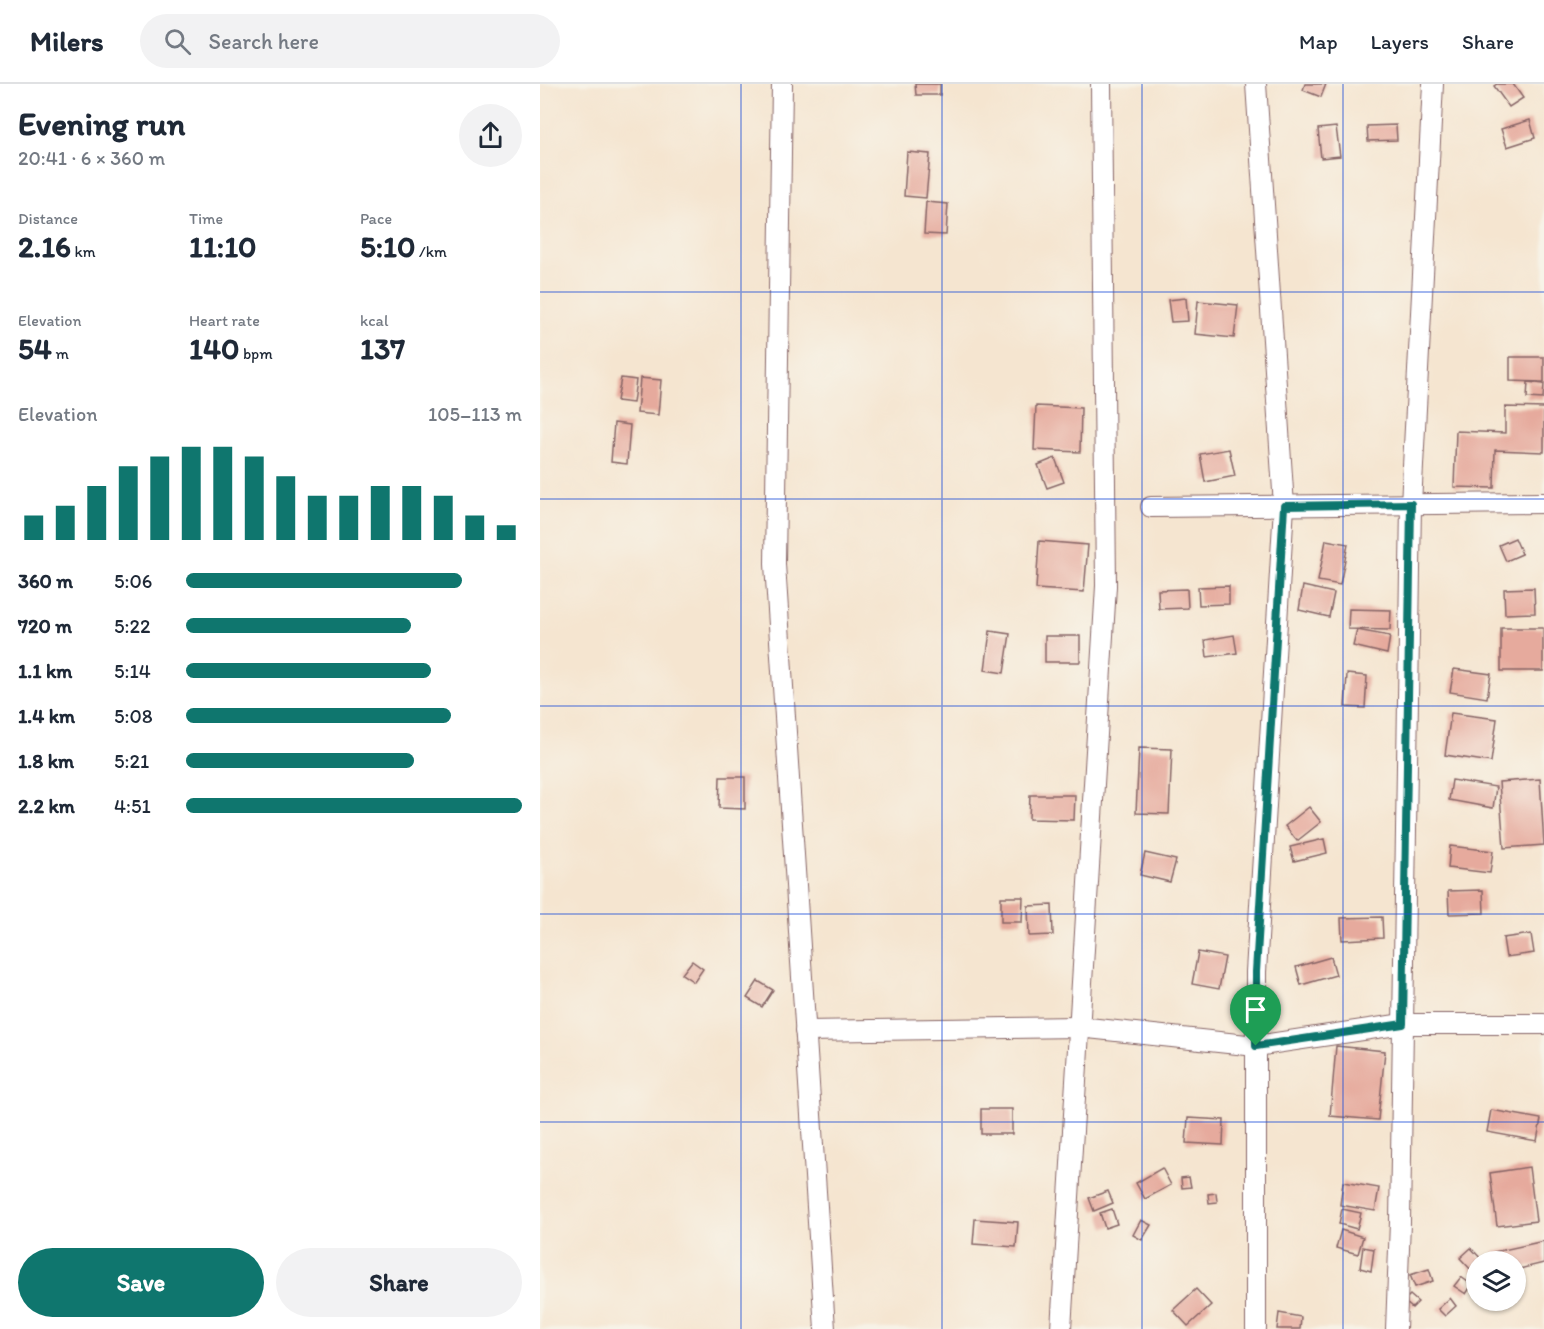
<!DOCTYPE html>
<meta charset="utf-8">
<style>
body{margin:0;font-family:Itim,sans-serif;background:#f2f2f3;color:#1f2937;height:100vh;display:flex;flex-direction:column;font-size:22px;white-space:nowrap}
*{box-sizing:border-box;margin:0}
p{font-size:20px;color:#747a83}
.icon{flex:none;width:33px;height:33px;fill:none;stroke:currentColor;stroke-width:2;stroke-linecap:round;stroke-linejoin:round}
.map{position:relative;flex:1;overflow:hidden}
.drawer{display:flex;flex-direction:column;background:#fff;width:540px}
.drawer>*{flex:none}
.fabs{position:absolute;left:926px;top:1167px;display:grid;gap:12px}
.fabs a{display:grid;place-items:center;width:60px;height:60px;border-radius:50%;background:#fff;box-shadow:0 2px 4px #0004;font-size:30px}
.pin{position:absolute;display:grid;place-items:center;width:51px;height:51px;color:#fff;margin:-62px -26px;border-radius:50% 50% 50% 0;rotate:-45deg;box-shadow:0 0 6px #0007}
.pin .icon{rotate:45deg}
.round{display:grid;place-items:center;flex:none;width:63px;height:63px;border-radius:32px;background:#f2f2f3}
.head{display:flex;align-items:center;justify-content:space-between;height:102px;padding:0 18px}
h1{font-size:33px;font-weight:700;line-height:45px}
.metrics{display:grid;grid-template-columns:repeat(3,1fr);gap:9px;height:102px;padding:6px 18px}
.metrics div{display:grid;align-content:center}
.metrics b{font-size:30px;font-weight:700}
.metrics small{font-size:16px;font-weight:400}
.metrics p{font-size:16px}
.chart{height:168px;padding:12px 18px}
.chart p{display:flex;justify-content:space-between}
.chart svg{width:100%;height:108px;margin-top:6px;stroke:#0f766e;stroke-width:6}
.cta{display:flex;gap:12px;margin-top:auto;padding:12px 18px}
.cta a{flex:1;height:69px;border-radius:36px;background:#0f766e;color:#fff;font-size:24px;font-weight:700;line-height:69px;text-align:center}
.cta a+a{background:#f2f2f3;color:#1f2937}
ul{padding:0 18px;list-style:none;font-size:20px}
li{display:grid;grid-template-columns:96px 72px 1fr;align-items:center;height:45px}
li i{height:15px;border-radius:8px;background:#0f766e}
header{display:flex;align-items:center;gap:36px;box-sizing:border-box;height:84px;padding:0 30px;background:#fff;border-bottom:2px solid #e0e1e3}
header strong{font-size:28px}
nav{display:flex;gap:33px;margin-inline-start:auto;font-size:21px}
.search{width:420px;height:54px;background:#f2f2f3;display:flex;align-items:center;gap:15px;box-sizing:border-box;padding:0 21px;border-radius:33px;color:#747a83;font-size:22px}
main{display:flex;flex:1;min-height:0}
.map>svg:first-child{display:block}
.building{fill:#e6aa9d}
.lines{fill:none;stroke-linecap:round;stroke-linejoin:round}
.minor-casing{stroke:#866465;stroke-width:22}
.minor{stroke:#fff;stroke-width:20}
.route-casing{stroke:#fff;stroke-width:12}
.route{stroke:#0f766e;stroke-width:8}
.grid{fill:none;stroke:#1d4ed8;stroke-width:1.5;stroke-opacity:0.55}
</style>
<header>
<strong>Milers</strong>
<div class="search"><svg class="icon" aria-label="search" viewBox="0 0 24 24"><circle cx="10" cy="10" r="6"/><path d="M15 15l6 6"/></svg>Search here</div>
<nav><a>Map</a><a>Layers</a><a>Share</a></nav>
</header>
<main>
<section class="drawer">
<div class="head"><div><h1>Evening run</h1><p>20:41 · 6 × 360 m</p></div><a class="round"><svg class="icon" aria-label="share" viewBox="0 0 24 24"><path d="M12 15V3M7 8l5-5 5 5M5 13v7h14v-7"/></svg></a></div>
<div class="metrics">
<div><p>Distance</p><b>2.16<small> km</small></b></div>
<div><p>Time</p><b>11:10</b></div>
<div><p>Pace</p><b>5:10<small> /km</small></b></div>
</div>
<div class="metrics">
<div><p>Elevation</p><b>54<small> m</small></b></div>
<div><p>Heart rate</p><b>140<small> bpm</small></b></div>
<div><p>kcal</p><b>137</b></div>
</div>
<div class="chart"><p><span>Elevation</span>105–113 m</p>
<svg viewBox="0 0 160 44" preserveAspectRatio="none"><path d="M5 44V34M15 44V30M25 44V22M35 44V14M45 44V10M55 44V6M65 44V6M75 44V10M85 44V18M95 44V26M105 44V26M115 44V22M125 44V22M135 44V26M145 44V34M155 44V38"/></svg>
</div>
<ul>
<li><b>360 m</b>5:06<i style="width:82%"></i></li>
<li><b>720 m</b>5:22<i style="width:67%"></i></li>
<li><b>1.1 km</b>5:14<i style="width:73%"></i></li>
<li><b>1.4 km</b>5:08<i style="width:79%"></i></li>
<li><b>1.8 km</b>5:21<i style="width:68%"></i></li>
<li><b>2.2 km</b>4:51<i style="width:100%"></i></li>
</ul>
<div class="cta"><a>Save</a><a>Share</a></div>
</section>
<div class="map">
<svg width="1004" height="1245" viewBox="0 0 1004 1245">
<rect width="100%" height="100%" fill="#f7f3e8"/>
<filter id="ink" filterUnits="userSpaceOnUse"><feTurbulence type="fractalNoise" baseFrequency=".0167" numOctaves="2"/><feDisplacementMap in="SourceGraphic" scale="12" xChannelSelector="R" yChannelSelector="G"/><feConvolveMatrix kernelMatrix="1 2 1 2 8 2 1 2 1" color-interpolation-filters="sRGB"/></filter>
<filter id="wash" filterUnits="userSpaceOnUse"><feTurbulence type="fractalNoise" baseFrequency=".008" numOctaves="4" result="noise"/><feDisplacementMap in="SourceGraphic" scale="24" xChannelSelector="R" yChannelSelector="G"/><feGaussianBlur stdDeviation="1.35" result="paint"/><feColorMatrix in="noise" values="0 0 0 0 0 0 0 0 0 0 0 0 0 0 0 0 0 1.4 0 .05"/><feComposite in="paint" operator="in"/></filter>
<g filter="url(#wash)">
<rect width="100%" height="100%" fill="#f5e5d0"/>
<g id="blocks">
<g class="building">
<polygon points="375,0 400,0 400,11 376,11"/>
<polygon points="765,0 786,0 781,13 763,6"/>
<polygon points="957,0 973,0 983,14 969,23 954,2"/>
<polygon points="990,36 995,54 967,63 961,45"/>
<polygon points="856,41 857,56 828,57 827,42"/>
<polygon points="796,43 800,72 781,74 778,45"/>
<polygon points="367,68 390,70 386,114 364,112"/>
<polygon points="386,118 408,120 406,151 384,150"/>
<polygon points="646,214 648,237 631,238 628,216"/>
<polygon points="658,217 698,221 694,254 655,250"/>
<polygon points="970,273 1004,273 1004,298 970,297"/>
<polygon points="81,294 96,296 93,319 77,317"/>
<polygon points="100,294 121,296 118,331 97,329"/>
<polygon points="988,298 1004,300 1003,315 987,314"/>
<polygon points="496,322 541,324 540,368 494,366"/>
<polygon points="965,323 1004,324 1004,368 955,366 954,404 914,403 916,347 965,349"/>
<polygon points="74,339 90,341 87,380 71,378"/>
<polygon points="689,365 695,392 665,398 660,370"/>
<polygon points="515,374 524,398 507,404 498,381"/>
<polygon points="975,454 982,470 966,477 959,461"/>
<polygon points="786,456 808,460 800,501 778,497"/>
<polygon points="499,457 548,461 544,508 496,505"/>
<polygon points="689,502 689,520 659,521 658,503"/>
<polygon points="763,502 794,509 789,533 759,526"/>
<polygon points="994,504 995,529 965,530 964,505"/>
<polygon points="647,505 648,524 619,525 618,506"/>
<polygon points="809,525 851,526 850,546 808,545"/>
<rect x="961" y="544" width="42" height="43"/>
<polygon points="817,546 850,552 847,570 813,562"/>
<polygon points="450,547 470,550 464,589 445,586"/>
<polygon points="694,551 697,569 667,573 665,556"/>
<rect x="505" y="552" width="35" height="26"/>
<polygon points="914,585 951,590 947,614 910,608"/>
<polygon points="807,590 827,592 825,624 805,623"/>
<polygon points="911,629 957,635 951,678 905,671"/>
<polygon points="599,664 632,665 629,730 596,729"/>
<polygon points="180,693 205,693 205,725 179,724"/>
<polygon points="1000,695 1004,761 964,764 959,698"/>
<polygon points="912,696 956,703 953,724 909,716"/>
<polygon points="490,711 535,711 534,736 489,735"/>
<polygon points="769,723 781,738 757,757 745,742"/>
<polygon points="784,755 787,769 754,777 750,763"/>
<polygon points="910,762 953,767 950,789 908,784"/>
<polygon points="605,769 636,776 630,798 600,791"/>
<polygon points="943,806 944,829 909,830 908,807"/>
<polygon points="461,813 483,813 482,838 461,838"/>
<polygon points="512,821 513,851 489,852 488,822"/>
<polygon points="842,833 843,854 802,856 801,834"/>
<polygon points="991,850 994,869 966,873 963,854"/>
<polygon points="658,868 685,873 679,905 652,900"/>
<polygon points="791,873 796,891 761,901 756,883"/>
<polygon points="152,877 163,885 154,898 142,890"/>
<polygon points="218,897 233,906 222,923 207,914"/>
<polygon points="796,962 845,967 838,1036 790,1032"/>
<rect x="441" y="1025" width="31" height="25"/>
<polygon points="951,1026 1001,1035 997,1057 947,1048"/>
<polygon points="648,1034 684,1036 683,1061 646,1059"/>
<polygon points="989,1083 996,1137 957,1142 950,1089"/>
<polygon points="622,1084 631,1101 605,1115 596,1099"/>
<polygon points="649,1093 651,1103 642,1104 641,1094"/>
<polygon points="803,1098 839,1104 835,1127 800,1121"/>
<polygon points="568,1107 573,1119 554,1127 549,1114"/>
<polygon points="676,1109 677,1118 669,1119 668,1110"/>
<polygon points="572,1125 577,1140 565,1144 560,1129"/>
<polygon points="802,1125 821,1129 817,1145 799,1140"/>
<polygon points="435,1135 478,1138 476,1163 433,1160"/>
<polygon points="601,1136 611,1141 602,1156 593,1151"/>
<polygon points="801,1146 823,1153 818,1170 796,1164"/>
<polygon points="1004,1157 1004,1179 975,1186 975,1178 956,1178 954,1168"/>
<polygon points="823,1163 834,1165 831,1187 820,1184"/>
<polygon points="931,1164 944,1178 936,1178 936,1185 933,1188 920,1174"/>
<polygon points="889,1185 893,1197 875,1203 870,1191"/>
<polygon points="921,1193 932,1201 926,1210 914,1202"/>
<polygon points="656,1205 671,1221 648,1242 633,1226"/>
<polygon points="870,1211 878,1218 872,1224 864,1217"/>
<polygon points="910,1214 916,1222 905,1232 898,1225"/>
<polygon points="739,1229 761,1233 760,1245 737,1245"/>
</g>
</g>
</g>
<g filter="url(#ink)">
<use href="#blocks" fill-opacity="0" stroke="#866465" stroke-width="1.5"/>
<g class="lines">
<g class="minor-casing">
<g id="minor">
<polyline points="242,0 235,480 285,1245"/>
<polyline points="611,423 1004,419"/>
<polyline points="265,947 539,943 716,962 863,940 1004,940"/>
<polyline points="521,1245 566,502 561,0"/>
<polyline points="716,1245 716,888 744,422 716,0"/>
<polyline points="856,1245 860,1138 871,420 893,0"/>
</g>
</g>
<use href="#minor" class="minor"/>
</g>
</g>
<g class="lines" filter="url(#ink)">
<g class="route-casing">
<polygon id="route" points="871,420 863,940 716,962 716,888 744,422"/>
</g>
<use href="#route" class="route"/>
</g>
<path class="grid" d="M201,0V1245M402,0V1245M602,0V1245M803,0V1245M0,208H1004M0,415H1004M0,622H1004M0,830H1004M0,1038H1004"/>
</svg>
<div class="fabs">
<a><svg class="icon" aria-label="layers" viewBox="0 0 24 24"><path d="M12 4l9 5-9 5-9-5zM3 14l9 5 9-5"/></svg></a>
</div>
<div class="pin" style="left:716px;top:962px;background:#1e9e55"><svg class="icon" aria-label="arrive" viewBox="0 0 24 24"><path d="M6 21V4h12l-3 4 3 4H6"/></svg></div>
</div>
</main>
